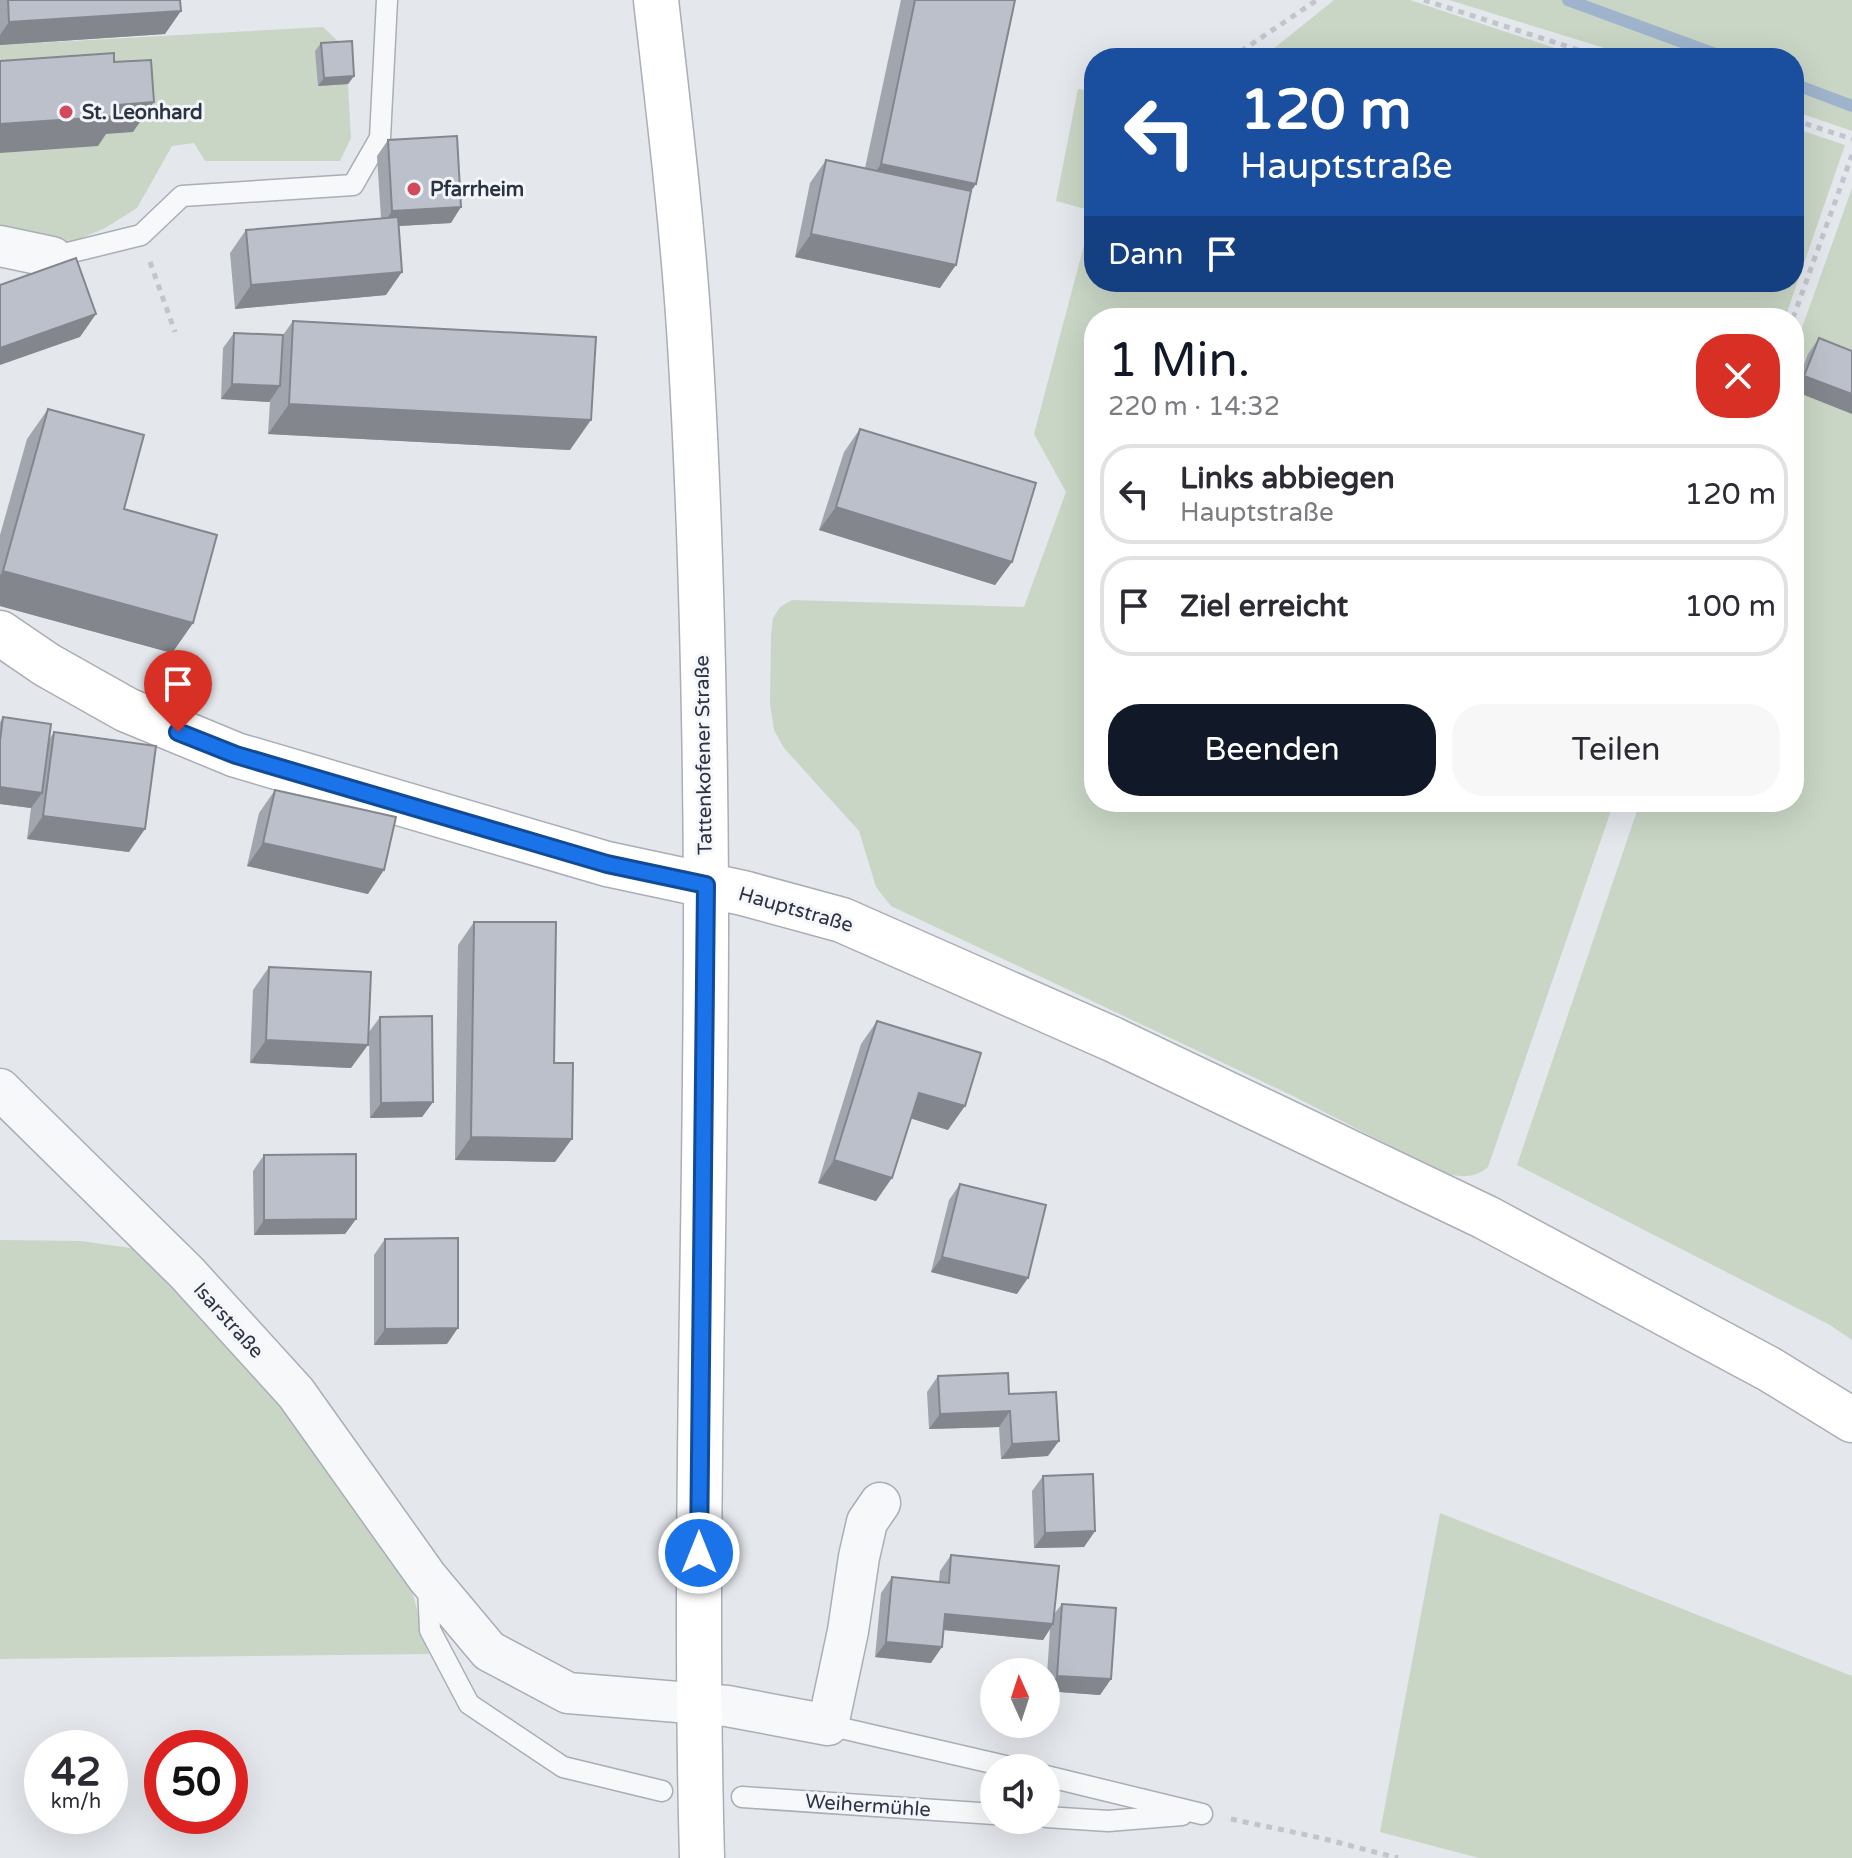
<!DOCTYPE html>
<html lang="de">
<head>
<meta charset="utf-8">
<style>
  :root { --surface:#fff; --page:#f7f7f7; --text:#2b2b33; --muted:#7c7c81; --line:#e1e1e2; --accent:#111827 }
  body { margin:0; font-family:"Varela Round",sans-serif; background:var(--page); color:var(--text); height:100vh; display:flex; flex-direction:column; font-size:30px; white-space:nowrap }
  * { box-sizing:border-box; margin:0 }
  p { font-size:26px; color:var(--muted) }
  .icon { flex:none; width:44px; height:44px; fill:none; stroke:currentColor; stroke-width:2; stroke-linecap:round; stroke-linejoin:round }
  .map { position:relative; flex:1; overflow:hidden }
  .sheet { position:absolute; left:1084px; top:308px; width:720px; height:504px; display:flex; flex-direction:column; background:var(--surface); border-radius:32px; box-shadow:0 8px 32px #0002 }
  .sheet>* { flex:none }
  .hud { position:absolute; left:1084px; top:48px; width:720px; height:244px; border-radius:32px; box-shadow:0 8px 32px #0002; background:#1a4fa0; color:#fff; overflow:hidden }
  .needle { width:52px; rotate:357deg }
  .buttons { position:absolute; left:980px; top:1658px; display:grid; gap:16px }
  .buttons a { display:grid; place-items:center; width:80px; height:80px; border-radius:50%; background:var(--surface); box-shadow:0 8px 32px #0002; font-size:40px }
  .speed { position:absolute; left:24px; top:1730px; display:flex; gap:16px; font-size:40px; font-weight:700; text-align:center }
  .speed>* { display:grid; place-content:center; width:104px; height:104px; border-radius:50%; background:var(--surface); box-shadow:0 8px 32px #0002; line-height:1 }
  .speed small { font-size:20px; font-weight:400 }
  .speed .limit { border:12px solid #d22; background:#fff; color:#111 }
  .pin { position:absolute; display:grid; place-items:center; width:68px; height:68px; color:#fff; margin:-82px -34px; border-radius:50% 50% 50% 0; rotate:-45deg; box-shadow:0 0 8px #0007 }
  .pin .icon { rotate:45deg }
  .me { position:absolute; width:88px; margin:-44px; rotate:0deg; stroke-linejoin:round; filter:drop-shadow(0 0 6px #0008) }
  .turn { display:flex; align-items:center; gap:28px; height:168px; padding:0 24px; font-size:36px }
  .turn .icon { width:104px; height:104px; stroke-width:2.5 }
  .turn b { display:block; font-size:56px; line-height:68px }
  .then { display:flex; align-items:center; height:76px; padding:0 24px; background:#0003; gap:16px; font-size:30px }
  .round { display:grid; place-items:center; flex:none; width:84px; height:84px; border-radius:32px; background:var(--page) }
  .summary { display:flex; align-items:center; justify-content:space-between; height:136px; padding:0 24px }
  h1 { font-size:48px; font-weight:600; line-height:60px; color:var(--accent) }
  .primary-button { display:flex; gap:16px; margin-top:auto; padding:16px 24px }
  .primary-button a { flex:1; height:92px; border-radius:32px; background:var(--accent); color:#fff; font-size:32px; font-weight:600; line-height:92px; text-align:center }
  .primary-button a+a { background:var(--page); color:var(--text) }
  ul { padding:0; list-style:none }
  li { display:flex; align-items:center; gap:24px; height:100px; margin:0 16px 12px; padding:0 8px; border:4px solid var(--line); border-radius:32px }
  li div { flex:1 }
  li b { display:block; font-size:30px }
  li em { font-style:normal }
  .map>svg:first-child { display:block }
  .green { fill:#c9d6c5 }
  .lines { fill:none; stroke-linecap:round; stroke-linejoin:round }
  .stream { stroke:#9fb4cc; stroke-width:12 }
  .service-casing { stroke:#a9aeb7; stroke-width:23 }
  .minor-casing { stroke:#a9aeb7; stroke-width:43 }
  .secondary-casing { stroke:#a9aeb7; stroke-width:47 }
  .path { stroke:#c2c5cb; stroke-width:5; stroke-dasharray:6 6; stroke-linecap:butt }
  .service { stroke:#f7f8fa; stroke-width:20 }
  .minor { stroke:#f7f8fa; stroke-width:40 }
  .secondary { stroke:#fff; stroke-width:44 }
  .wall { fill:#a1a5ae }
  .shaded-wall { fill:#83868d }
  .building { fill:#bbc0ca; stroke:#83868d; stroke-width:2 }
  .route-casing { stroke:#114b97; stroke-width:20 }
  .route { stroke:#1a73e8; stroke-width:14 }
  .poi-dot { fill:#d1495b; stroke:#f4f6f9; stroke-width:3 }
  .labels { text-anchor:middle; stroke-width:6; stroke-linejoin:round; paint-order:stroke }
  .poi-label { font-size:20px; font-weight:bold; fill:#2b3445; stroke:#f4f6f9; text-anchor:start }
  .street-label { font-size:20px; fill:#2b3445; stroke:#f4f6f9 }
</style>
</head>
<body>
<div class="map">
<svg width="1852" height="1858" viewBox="0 0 1852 1858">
  <rect width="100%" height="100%" fill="#e4e7ec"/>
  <path class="green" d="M1334 0H1410L1585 58H1262Z
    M1449 0H1852V131L1794 111V58H1637Z
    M323 27 346 49 351 138 340 161H205L194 143 172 146 137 208 105 228 68 244 0 236V45Z
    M1078 89 1094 91V282H1794V128L1845 145 1785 318H1094V802H1614L1488 1167C1473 1180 1456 1177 1439 1171L1293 1096 891 906 876 887 859 831 784 748 774 730 770 704 771 635 773 618 780 607 792 600 1024 607 1066 492 1034 434 1093 211 1056 201Z
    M1852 188V1340L1830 1325 1517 1165 1640 802H1794V350Z
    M0 1240 81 1241 137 1249 181 1287 278 1400 408 1576 429 1654 0 1659Z
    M1440 1513 1852 1676V1858H1479L1380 1832Z"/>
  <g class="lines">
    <path class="stream" d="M1568 0 1726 58
      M1794 84 1852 106"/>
    <g class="service-casing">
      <path id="service" d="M52 257 141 235 182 196 353 185 380 138 387 0
        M428 1585 430 1630 469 1704 563 1767 662 1791
        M828 1725 1014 1768
        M1046 1776 1202 1814
        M742 1797 994 1814
        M1046 1817 1108 1821 1182 1815"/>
    </g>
    <g class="minor-casing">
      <path id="minor" d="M0 246 52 257
        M0 1089 187 1273 296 1393 427 1577 489 1651 568 1693 727 1706 828 1725 848 1631 859 1557 867 1522 880 1503"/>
    </g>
    <g class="secondary-casing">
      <path id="secondary" d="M656 0C669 114 683 229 690 344 701 524 705 706 706 886 707 1210 693 1534 702 1858
        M0 633 47 665 127 710 236 755 607 864 743 893 842 920 1112 1039 1485 1217 1769 1369 1852 1420"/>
    </g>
    <path class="path" d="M1424 0 1603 58
      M1231 58 1317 0
      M1794 120 1852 139
      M150 262 175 332
      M1793 318 1852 155
      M1231 1819 1321 1838 1398 1858"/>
    <use href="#service" class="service"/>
    <use href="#minor" class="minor"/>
    <use href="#secondary" class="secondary"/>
  </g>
  <path class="wall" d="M0 0H180L165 34 0 45Z
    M901 0H1015L976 184 971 191 940 288 795 257 810 183 826 160 865 168Z
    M321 43 354 76 348 84 318 86 315 51Z
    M388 140 451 223 398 226 386 295 235 309 230 253 246 230 381 218 377 156Z
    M293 321 570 450 268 434 270 402 221 399 223 348 234 333 283 335Z
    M1819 338 1852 351 1794 391 1808 354Z
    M48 409 193 623 172 653 0 606V535L27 439Z
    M860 429 1012 562 995 585 819 530 844 452Z
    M3 717 49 740 54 732 129 852 27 839 31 808 0 804V722Z
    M275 790 368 894 247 866 259 813Z
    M474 922 554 1063 555 1162 455 1160 458 945Z
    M269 967 351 1068 250 1063 253 990Z
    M380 1017 433 1102 422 1117 370 1118 369 1032Z
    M877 1021 948 1130 911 1118 876 1201 818 1183 861 1044Z
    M264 1155 356 1219 345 1234 254 1235 253 1171Z
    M960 1184 1017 1294 931 1272 949 1200Z
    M385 1239 447 1344 374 1345V1255Z
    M938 1376 1009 1394 1048 1456 1001 1459 999 1427 929 1429 927 1392Z
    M1043 1476 1095 1531 1084 1547 1034 1548 1032 1491Z
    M951 1555 1054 1614 1062 1604 1111 1679 1100 1695 1046 1691 1050 1629 1043 1640 944 1630 931 1663 875 1657 881 1593 892 1577 939 1582 940 1571Z"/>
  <path class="shaded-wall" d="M181 11 165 34 0 45V35L9 22Z
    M354 76 348 84 318 86 324 78Z
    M154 102 133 132 106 134 98 146 0 153V124L118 105Z
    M881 164 976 184 955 214 860 194Z
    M461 207 451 223 381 227 392 211Z
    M811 234 956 265 940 288 795 257Z
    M402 272 386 295 235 309 251 285Z
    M96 314 80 337 0 365V348Z
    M1804 376 1852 394V414L1794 391Z
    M232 384 280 386 269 402 221 399Z
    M289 404 591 420 570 450 268 434Z
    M836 507 1012 562 995 585 819 530Z
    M3 571 193 623 172 653 0 606V575Z
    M0 787 42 793 31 808 0 804Z
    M43 816 145 829 129 852 27 839Z
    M263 843 384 870 368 894 247 866Z
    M266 1040 368 1045 351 1068 250 1063Z
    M919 1093 965 1106 948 1130 903 1116Z
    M433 1102 422 1117 370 1118 381 1103Z
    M471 1137 572 1139 555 1162 455 1160Z
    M834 1160 892 1178 876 1201 818 1183Z
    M356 1219 345 1234 254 1235 264 1220Z
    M942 1257 1028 1278 1017 1294 931 1272Z
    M458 1328 447 1344 374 1345 385 1329Z
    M1010 1411 999 1427 929 1429 940 1414Z
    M1059 1441 1048 1456 1001 1459 1012 1444Z
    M1095 1531 1084 1547 1034 1548 1045 1533Z
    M945 1614 1053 1624 1043 1640 934 1629Z
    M886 1642 942 1647 931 1663 875 1657Z
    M1057 1676 1111 1679 1100 1695 1046 1691Z"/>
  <path class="building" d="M8 0H180L181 11 9 22Z
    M915 0H1015L976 184 881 164Z
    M352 41 354 76 324 78 321 43Z
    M114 53V62L151 60 154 102 118 105 119 116 0 124V61Z
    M457 136 461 207 392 211 388 140Z
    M826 160 971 191 956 265 811 234Z
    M398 217 402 272 251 285 246 230Z
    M76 258 96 314 0 348V285Z
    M293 321 596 337 591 420 289 404Z
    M234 333 283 335 280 386 232 384Z
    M1819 338 1852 351V394L1804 376Z
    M48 409 144 435 124 509 217 535 193 623 3 571Z
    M860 429 1036 483 1012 562 836 507Z
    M3 717 51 724 42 793 0 787V741Z
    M54 732 156 746 145 829 43 816Z
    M275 790 396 817 384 870 263 843Z
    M474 922H556L554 1063H573L572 1139 471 1137Z
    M269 967 371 972 368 1045 266 1040Z
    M432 1016 433 1102 381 1103 380 1017Z
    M877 1021 981 1053 965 1106 919 1093 892 1178 834 1160Z
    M356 1154V1219L264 1220V1155Z
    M960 1184 1046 1205 1028 1278 942 1257Z
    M458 1238V1328L385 1329V1239Z
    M1008 1373 1009 1394 1056 1392 1059 1441 1012 1444 1010 1411 940 1414 938 1376Z
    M1093 1474 1095 1531 1045 1533 1043 1476Z
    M951 1555 1059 1566 1053 1624 945 1614 942 1647 886 1642 892 1577 949 1583Z
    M1062 1604 1116 1608 1111 1679 1057 1676Z"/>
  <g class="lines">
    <g class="route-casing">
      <path id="route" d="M178 732 236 755 607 864 706 885 699 1553"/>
    </g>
    <use href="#route" class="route"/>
  </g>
  <g class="poi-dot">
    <circle cx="66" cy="112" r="8"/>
    <circle cx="414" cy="189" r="8"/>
  </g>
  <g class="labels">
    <g class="poi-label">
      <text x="82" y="119">St. Leonhard</text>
      <text x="430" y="196">Pfarrheim</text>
    </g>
    <g class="street-label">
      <text transform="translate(703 755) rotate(-91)" y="7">Tattenkofener Straße</text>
      <text transform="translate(796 909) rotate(16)" y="7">Hauptstraße</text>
      <text transform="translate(229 1320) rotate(48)" y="7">Isarstraße</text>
      <text transform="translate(868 1805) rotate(4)" y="7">Weihermühle</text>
    </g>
  </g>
</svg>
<div class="buttons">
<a><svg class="needle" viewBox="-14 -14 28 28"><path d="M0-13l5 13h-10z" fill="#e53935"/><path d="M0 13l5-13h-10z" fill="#7c7c81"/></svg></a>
<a><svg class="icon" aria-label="sound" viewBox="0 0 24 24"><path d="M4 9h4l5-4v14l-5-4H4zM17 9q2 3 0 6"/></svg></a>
</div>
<div class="speed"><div>42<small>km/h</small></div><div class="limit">50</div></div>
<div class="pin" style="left:178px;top:732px;background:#d93025"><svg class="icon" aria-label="arrive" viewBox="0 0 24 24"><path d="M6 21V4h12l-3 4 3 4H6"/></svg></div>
<svg class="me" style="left:699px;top:1553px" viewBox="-20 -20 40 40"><circle r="17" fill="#1a73e8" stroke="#fff" stroke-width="3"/><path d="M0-11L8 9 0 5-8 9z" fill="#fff"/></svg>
<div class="hud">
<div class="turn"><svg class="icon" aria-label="left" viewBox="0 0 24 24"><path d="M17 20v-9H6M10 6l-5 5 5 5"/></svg><div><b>120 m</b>Hauptstraße</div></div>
<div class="then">Dann<svg class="icon" aria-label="arrive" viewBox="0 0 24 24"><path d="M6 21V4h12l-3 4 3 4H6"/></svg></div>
</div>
<section class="sheet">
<div class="summary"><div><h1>1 Min.</h1><p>220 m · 14:32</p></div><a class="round" style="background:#d93025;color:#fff"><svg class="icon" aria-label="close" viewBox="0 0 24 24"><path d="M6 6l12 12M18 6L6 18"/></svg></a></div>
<ul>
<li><svg class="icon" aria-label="left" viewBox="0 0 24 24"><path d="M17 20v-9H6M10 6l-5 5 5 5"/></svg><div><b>Links abbiegen</b><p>Hauptstraße</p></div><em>120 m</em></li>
<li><svg class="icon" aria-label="arrive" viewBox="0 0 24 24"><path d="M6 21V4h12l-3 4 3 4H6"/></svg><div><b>Ziel erreicht</b></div><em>100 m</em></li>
</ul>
<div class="primary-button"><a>Beenden</a><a>Teilen</a></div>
</section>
</div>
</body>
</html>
